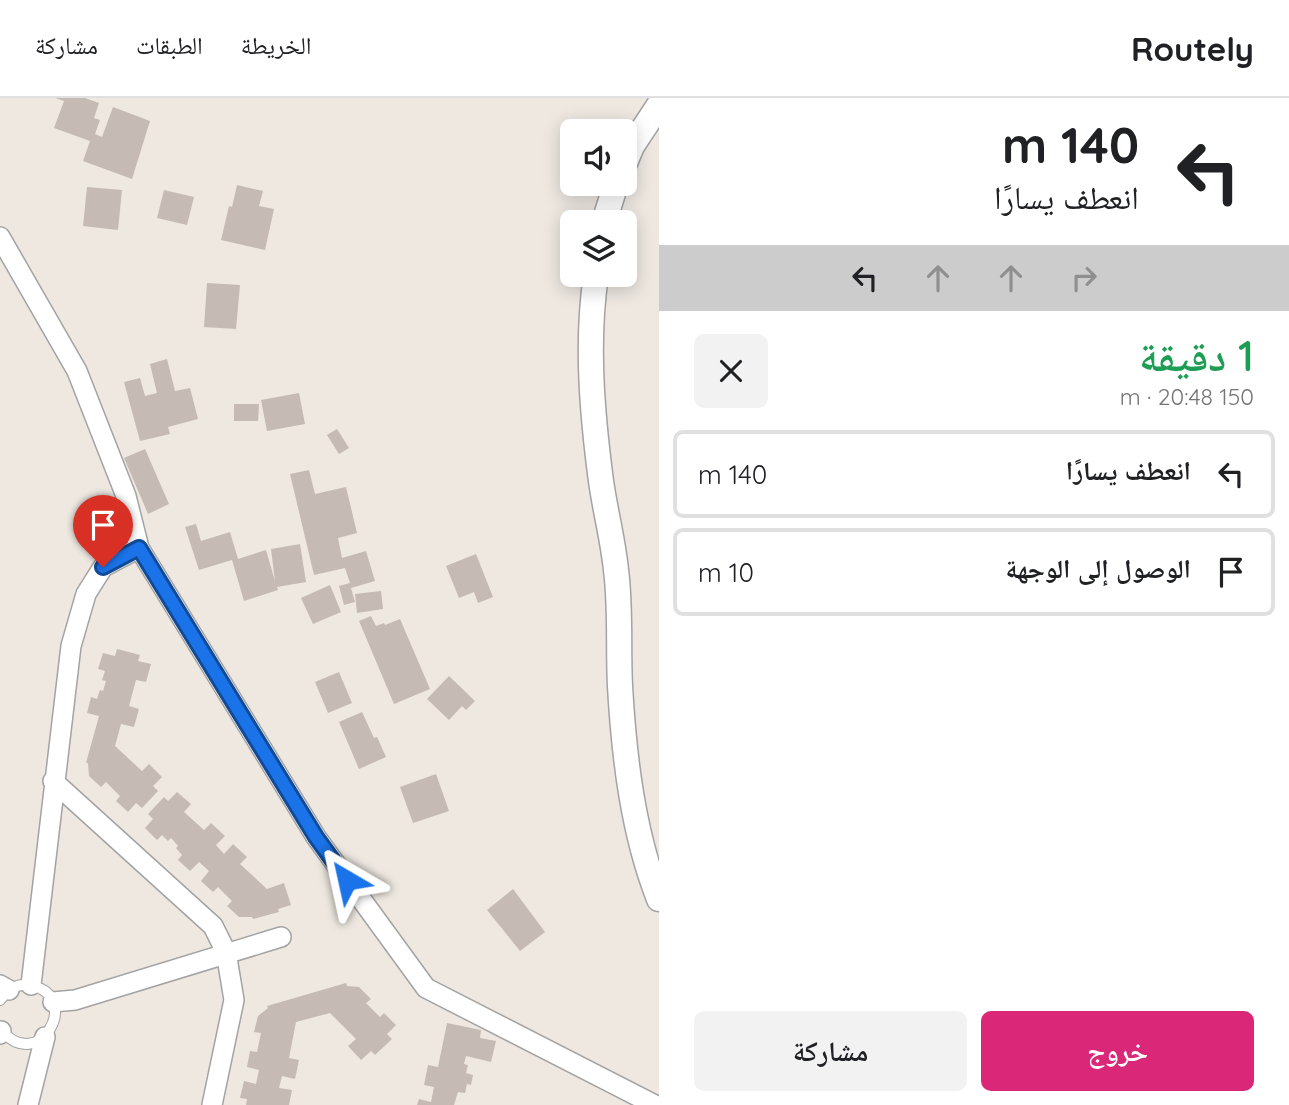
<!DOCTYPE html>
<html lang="ar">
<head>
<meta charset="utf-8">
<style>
  :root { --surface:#fff; --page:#f2f2f2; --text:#202124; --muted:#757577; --line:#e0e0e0; --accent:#db2777 }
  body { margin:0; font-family:Quicksand,"Noto Naskh Arabic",sans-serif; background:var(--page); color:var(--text); direction:rtl; height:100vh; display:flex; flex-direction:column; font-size:26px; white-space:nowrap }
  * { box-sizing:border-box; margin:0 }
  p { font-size:23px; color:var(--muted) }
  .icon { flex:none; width:38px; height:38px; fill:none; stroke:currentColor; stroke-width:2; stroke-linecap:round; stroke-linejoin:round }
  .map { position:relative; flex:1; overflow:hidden; direction:ltr }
  .sheet { display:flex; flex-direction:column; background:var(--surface); width:630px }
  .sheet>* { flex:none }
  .banner { background:#fff; color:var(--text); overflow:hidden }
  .tools { position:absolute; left:560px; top:21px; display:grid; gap:14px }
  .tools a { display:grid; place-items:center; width:77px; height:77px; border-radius:10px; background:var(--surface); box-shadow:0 4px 18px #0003; font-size:35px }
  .pin { position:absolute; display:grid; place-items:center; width:60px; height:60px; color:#fff; margin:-72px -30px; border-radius:50% 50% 50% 0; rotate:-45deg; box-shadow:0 0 7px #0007 }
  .pin .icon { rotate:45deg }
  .me { position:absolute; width:77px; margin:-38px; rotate:324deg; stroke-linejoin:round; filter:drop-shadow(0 0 5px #0008) }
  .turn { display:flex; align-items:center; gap:24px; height:147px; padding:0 35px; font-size:32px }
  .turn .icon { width:91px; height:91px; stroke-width:2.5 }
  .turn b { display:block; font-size:49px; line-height:60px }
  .lanes { display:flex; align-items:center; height:66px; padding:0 35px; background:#0003; justify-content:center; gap:35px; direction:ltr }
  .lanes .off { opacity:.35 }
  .round { display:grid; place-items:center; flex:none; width:74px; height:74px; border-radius:10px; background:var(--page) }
  .head { display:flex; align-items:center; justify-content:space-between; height:119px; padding:0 35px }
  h1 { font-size:42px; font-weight:600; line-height:52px; color:#1e9e55 }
  .cta { display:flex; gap:14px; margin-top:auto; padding:14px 35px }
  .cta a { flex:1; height:80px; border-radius:10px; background:var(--accent); color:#fff; font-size:28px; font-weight:600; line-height:80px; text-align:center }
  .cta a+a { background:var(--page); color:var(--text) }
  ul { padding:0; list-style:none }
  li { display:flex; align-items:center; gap:21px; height:88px; margin:0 14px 10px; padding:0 21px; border:4px solid var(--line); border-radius:10px }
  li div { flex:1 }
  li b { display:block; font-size:26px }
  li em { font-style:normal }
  header { display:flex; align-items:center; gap:42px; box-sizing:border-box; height:98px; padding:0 35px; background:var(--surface); border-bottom:2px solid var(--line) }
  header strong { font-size:33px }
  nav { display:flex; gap:38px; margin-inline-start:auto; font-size:24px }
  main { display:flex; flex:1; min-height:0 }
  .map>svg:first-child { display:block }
  .building { fill:#c6bab4 }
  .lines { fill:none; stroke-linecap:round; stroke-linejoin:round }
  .service-casing { stroke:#a3a3a3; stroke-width:12 }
  .minor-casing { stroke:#a3a3a3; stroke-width:22 }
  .tertiary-casing { stroke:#a3a3a3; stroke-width:27 }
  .service { stroke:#fff; stroke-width:10 }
  .minor { stroke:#fff; stroke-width:19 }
  .tertiary { stroke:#fff; stroke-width:24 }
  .route-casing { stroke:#114b97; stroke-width:18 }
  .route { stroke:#1a73e8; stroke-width:12 }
</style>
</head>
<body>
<header>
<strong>Routely</strong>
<nav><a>الخريطة</a><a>الطبقات</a><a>مشاركة</a></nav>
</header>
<main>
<section class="sheet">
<div class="banner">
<div class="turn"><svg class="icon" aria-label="left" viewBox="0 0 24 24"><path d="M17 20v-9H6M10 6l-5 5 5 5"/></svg><div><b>140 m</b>انعطف يسارًا</div></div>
<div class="lanes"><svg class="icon" aria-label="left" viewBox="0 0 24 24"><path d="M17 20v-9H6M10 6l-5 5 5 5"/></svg><svg class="icon off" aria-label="ahead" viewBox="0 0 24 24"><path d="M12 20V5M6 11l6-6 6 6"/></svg><svg class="icon off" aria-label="ahead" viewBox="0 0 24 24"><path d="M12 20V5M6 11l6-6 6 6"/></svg><svg class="icon off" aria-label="right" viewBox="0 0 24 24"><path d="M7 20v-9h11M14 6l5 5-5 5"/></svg></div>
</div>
<div class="head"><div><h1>1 دقيقة</h1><p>150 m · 20:48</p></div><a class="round"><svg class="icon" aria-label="close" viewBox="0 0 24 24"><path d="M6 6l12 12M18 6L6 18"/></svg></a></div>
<ul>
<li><svg class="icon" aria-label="left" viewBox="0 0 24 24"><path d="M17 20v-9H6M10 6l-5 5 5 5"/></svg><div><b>انعطف يسارًا</b></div><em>140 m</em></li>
<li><svg class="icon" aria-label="arrive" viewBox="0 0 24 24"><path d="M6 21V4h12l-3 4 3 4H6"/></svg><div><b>الوصول إلى الوجهة</b></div><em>10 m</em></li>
</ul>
<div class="cta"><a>خروج</a><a>مشاركة</a></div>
</section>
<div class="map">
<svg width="659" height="1007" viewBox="0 0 659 1007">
  <rect width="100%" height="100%" fill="#eee8e1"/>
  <path class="building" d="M55 0H85L99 5 94 20 100 22 95 36 102 39 113 9 150 23 132 81 83 63 90 43 54 30 64 3Z
    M237 87 263 93 259 108 274 111 265 152 221 142 229 108 232 109Z
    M87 89 122 92 118 132 83 128Z
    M164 92 194 99 187 127 157 120Z
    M207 185 240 187 236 231 204 229Z
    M167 261 175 293 190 290 198 321 168 329 170 336 140 343 124 284 140 280 145 298 157 295 150 266Z
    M299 295 305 326 267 333 261 302Z
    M234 306H259L258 323H234Z
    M337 331 349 350 339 356 327 337Z
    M145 351 169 406 148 416 124 360Z
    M309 372 315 396 346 389 357 435 338 440 342 460 366 453 375 483 351 490 355 504 344 507 339 488 350 485 345 470 314 477 290 376Z
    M196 426 201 443 230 434 238 461 266 452 275 483 271 451 300 446 306 484 277 489 278 492 244 503 232 462 199 472 185 429Z
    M476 456 493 499 478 505 474 494 459 500 446 468Z
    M330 487 341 514 313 526 301 500Z
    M381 493 383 511 357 515 355 496Z
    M371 518 376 528 384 525 385 527 400 521 430 591 394 606 359 523Z
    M117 551 140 557 138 563 151 566 146 584 136 582 129 608 139 611 134 629 121 626 115 648 142 673 149 666 162 679 153 688 158 693 142 710 136 705 128 714 116 703 120 698 106 684 101 689 89 678 88 665H86L99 618 87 615 91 599 97 601 100 592 103 593 106 583 102 582 105 573 98 571 103 555 115 558Z
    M339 574 352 605 328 615 315 584Z
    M449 578 475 603 466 612 462 608 449 622 427 601Z
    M362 614 374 640 377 639 386 659 359 671 339 624Z
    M436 676 449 713 413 725 400 689Z
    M177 694 191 706 184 714 204 732 211 725 225 738 216 747 224 756 233 746 247 759 240 766 267 791 284 785 291 807 278 811 279 814 253 821 252 819H239L227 808 232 803 218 789 213 794 201 783 209 773 199 764 190 773 178 762 182 757 176 750 178 748 171 740 168 743 162 737 157 742 145 730 153 721 148 716 164 699 168 703Z
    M513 791 545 834 520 853 487 812Z
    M346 885 347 888 359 889 371 901 366 905 380 919 384 915 396 927 387 936 392 941 375 957 371 953 361 962 348 948 356 941 330 915 296 924 289 960 299 962 295 981 282 978 279 990 292 992 289 1007H246L247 1001 240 1000 244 983 256 986 259 972 247 969 250 953 257 954 261 935 254 934 258 918 268 910 267 908Z
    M447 925 481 932 480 940 496 943 491 964 466 958 464 966 468 967 466 975 473 977 471 987 467 986 465 995 458 994 454 1007H417L419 1001 431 1004 434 989 424 987 428 967 438 969Z"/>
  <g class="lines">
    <g class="service-casing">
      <path id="service" d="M0 902C8 891 19 884 33 888 82 900 39 977 1 932"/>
    </g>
    <g class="minor-casing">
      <path id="minor" d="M0 139 77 273 126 398 139 450 316 739 426 890 655 1007
        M53 683 213 828 226 854 234 902 212 1007
        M0 887 9 892
        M31 887 71 548 86 496 103 469 139 450
        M53 904 75 902 281 839
        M0 936 1 933
        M28 1007 45 939"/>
    </g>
    <g class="tertiary-casing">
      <path id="tertiary" d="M625 65 632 48 659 7
        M604 124 616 86
        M596 177C586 244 592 315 601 383 605 412 613 442 616 472 621 510 618 550 620 588 624 659 633 735 659 801"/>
    </g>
    <use href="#service" class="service"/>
    <use href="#minor" class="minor"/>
    <use href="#tertiary" class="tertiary"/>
  </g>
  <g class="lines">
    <g class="route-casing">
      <path id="route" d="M103 469 139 450 316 739 347 782"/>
    </g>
    <use href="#route" class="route"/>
  </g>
</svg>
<div class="tools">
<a><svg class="icon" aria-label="sound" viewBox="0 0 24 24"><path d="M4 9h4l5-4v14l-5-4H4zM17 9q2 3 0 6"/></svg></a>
<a><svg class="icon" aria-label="layers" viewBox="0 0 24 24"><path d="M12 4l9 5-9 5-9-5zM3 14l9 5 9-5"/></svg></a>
</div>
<div class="pin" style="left:103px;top:469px;background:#d93025"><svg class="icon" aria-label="arrive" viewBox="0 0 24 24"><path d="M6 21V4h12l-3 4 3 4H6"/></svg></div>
<svg class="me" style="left:347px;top:782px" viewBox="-20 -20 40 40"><path d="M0-17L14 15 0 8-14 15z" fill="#1a73e8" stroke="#fff" stroke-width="4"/></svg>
</div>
</main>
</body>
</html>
